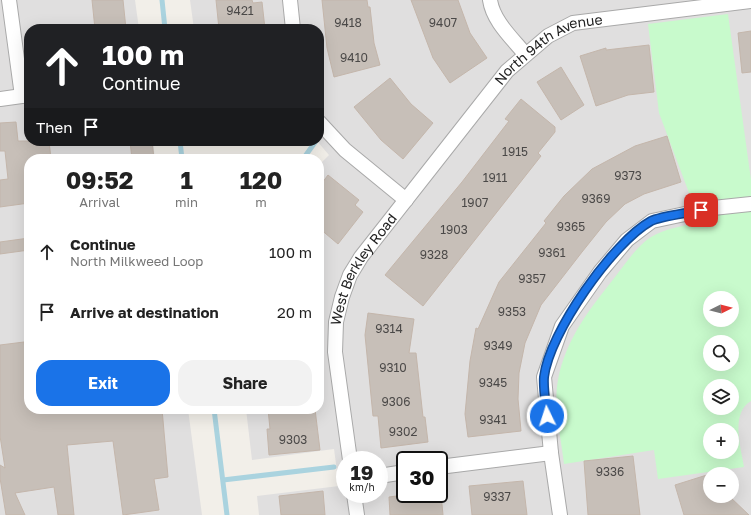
<!DOCTYPE html>
<html lang="en">
<head>
<meta charset="utf-8">
<style>
  :root { --surface:#fff; --page:#f2f2f2; --text:#222; --muted:#767676; --accent:#1a73e8 }
  body { margin:0; font-family:"Golos Text",sans-serif; background:var(--page); color:var(--text); height:100vh; display:flex; flex-direction:column; font-size:15px; white-space:nowrap }
  * { box-sizing:border-box; margin:0 }
  p { font-size:13px; color:var(--muted) }
  .icon { flex:none; width:22px; height:22px; fill:none; stroke:currentColor; stroke-width:2; stroke-linecap:round; stroke-linejoin:round }
  .map { position:relative; flex:1; overflow:hidden }
  .side { position:absolute; left:24px; top:154px; width:300px; height:260px; display:flex; flex-direction:column; background:var(--surface); border-radius:16px; box-shadow:0 4px 16px #0002 }
  .side>* { flex:none }
  .top-card { position:absolute; left:24px; top:24px; width:300px; height:122px; border-radius:16px; box-shadow:0 4px 16px #0002; background:#202124; color:#fff; overflow:hidden }
  .needle { width:26px; rotate:84deg }
  .fabs { position:absolute; left:703px; top:291px; display:grid; gap:8px }
  .fabs a { display:grid; place-items:center; width:36px; height:36px; border-radius:50%; background:var(--surface); box-shadow:0 4px 16px #0002; font-size:20px }
  .speed { position:absolute; left:336px; top:451px; display:flex; gap:8px; font-size:20px; font-weight:700; text-align:center }
  .speed>* { display:grid; place-content:center; width:52px; height:52px; border-radius:50%; background:var(--surface); box-shadow:0 4px 16px #0002; line-height:1 }
  .speed small { font-size:10px; font-weight:400 }
  .speed .limit { border:2px solid #111; border-radius:6px; background:#fff; color:#111 }
  .pin { position:absolute; display:grid; place-items:center; width:34px; height:34px; color:#fff; margin:-17px; border-radius:8px; box-shadow:0 2px 6px #0006 }
  .me { position:absolute; width:44px; margin:-22px; rotate:356deg; stroke-linejoin:round; filter:drop-shadow(0 0 3px #0008) }
  .turn { display:flex; align-items:center; gap:14px; height:84px; padding:0 12px; font-size:18px }
  .turn .icon { width:52px; height:52px; stroke-width:2.5 }
  .turn b { display:block; font-size:28px; line-height:34px }
  .then { display:flex; align-items:center; height:38px; padding:0 12px; background:#0003; gap:8px; font-size:15px }
  .eta { display:flex; justify-content:space-evenly; align-items:center; height:68px; text-align:center }
  .eta b { font-size:24px; font-weight:700; line-height:28px }
  .primary-button { display:flex; gap:8px; margin-top:auto; padding:8px 12px }
  .primary-button a { flex:1; height:46px; border-radius:16px; background:var(--accent); color:#fff; font-size:16px; font-weight:700; line-height:46px; text-align:center }
  .primary-button a+a { background:var(--page); color:var(--text) }
  ul { padding:0; list-style:none }
  li { display:flex; align-items:center; gap:12px; height:60px; padding:0 12px }
  li div { flex:1 }
  li b { display:block; font-size:15px }
  li em { font-style:normal }
  .map>svg:first-child { display:block }
  .residential { fill:#e0dfdf; fill-rule:evenodd }
  .park { fill:#c8facc; fill-rule:evenodd }
  .lines { fill:none; stroke-linecap:round; stroke-linejoin:round }
  .stream { stroke:#aad3df; stroke-width:5 }
  .building { fill:#c7bfb8; stroke:#c4b6ab }
  .minor-casing { stroke:#a9a9a9; stroke-width:16 }
  .minor { stroke:#fff; stroke-width:14 }
  .route-casing { stroke:#114b97; stroke-width:10 }
  .route { stroke:#1a73e8; stroke-width:7 }
  .labels { text-anchor:middle; stroke-width:3; stroke-linejoin:round; paint-order:stroke }
  .number-label { font-size:12px; fill:#4b4948 }
  .street-label { font-size:14px; fill:#222; stroke:#fff }
</style>
</head>
<body>
<div class="map">
<svg width="751" height="515" viewBox="0 0 751 515">
  <rect width="100%" height="100%" fill="#f2efe9"/>
  <path class="residential" d="M0 0H135L139 29H29V141H153L155 159H29V409H188L202 515H0Z
    M190 0H751V515H259L257 496 339 486 334 449 252 460 246 409H319V165L329 155 317 141H319V29H194ZM710 298H732V320H710ZM710 342H732V364H710ZM710 386H732V408H710ZM710 430H732V452H710ZM345 460H379V494H345ZM405 460H439V494H405ZM710 474H732V496H710Z"/>
  <path class="park" d="M728 14 751 180V401C730 413 741 448 744 467L658 479 654 450 564 464C561 437 553 406 558 380 566 338 590 309 615 277 626 263 636 247 651 237 666 228 684 226 700 222L659 113 648 24ZM710 298H732V320H710ZM710 342H732V364H710ZM710 386H732V408H710ZM710 430H732V452H710Z"/>
  <g class="lines">
    <path class="stream" d="M162 0 165 29
      M180 141 182 159
      M303 159 316 141
      M214 409 227 515
      M223 480 334 467"/>
  </g>
  <path class="building" d="M92 0H123L126 29H95Z
    M216 0H252L253 3 262 2 265 29H219Z
    M322 0H367L368 7H370L374 43 380 65 334 77 327 48Z
    M411 0H458L470 33 487 58 450 83 433 58Z
    M751 31V72L742 73 738 33Z
    M649 45 654 92 628 95 596 106 580 56 606 48V50Z
    M561 67 584 105 561 120 537 82Z
    M390 78 411 104 433 123 403 159 381 140 354 107Z
    M521 99 555 127V132L538 153 541 156 423 306 385 275 462 182 509 121 505 119Z
    M16 122 18 141H49L51 159H29V203L0 207V180L8 179 5 151H0V123Z
    M667 136 681 182 644 194 625 204 606 222 582 252 541 305 525 343 519 373 518 399 521 431 468 437 465 414 470 361 476 328 478 329 499 282 546 223 544 221 564 196 592 169 635 146Z
    M130 141H152L154 159H132Z
    M328 175 359 200 355 205 363 212 338 244 319 228V187Z
    M29 238V250L0 254V242Z
    M368 313 414 319 409 353H416L423 417H425L428 442 381 448 378 416H373L365 335Z
    M24 342 29 376V409H162L168 477 154 479 159 510 123 515 113 441 67 445 74 515H58L54 487 15 493 25 515H6L0 478V465L5 468 0 436V345Z
    M268 409H315L320 450 269 455 267 429H270Z
    M633 456 640 515H588L584 461Z
    M710 474V496H729L749 515H684L675 485Z
    M523 481 527 515H472L469 486Z
    M323 491 325 515H281L279 496Z
    M412 494H441L443 515H390L389 497Z"/>
  <g class="lines">
    <g class="minor-casing">
      <g id="minor">
        <path d="M9 0 22 96"/>
        <path d="M290 0 293 29"/>
        <path d="M490 0C493 21 512 38 525 54"/>
        <path d="M0 99 29 95"/>
        <path d="M319 122 345 150 406 200"/>
        <path id="s1" d="M350 460 335 352 336 322 342 297 350 275 361 257 507 71 548 36 573 23 751 1"/>
        <path d="M439 467 551 453"/>
        <path d="M379 476 405 472"/>
        <path d="M354 494 357 515"/>
        <path d="M560 515 551 453 544 377 562 326 600 272 627 240 652 221 713 208 751 204"/>
      </g>
    </g>
    <use href="#minor" class="minor"/>
  </g>
  <g class="lines">
    <g class="route-casing">
      <path id="route" d="M547 416C546 404 543 389 544 377 549 333 613 242 651 221 661 216 689 213 701 210"/>
    </g>
    <use href="#route" class="route"/>
  </g>
  <g class="labels">
    <g class="number-label">
      <text x="240" y="15">9421</text>
      <text x="348" y="27">9418</text>
      <text x="443" y="27">9407</text>
      <text x="354" y="62">9410</text>
      <text x="515" y="156">1915</text>
      <text x="628" y="180">9373</text>
      <text x="495" y="182">1911</text>
      <text x="596" y="203">9369</text>
      <text x="475" y="207">1907</text>
      <text x="571" y="231">9365</text>
      <text x="454" y="234">1903</text>
      <text x="552" y="257">9361</text>
      <text x="434" y="259">9328</text>
      <text x="532" y="283">9357</text>
      <text x="512" y="316">9353</text>
      <text x="389" y="333">9314</text>
      <text x="498" y="350">9349</text>
      <text x="393" y="372">9310</text>
      <text x="493" y="387">9345</text>
      <text x="396" y="406">9306</text>
      <text x="493" y="424">9341</text>
      <text x="403" y="436">9302</text>
      <text x="293" y="444">9303</text>
      <text x="610" y="476">9336</text>
      <text x="497" y="501">9337</text>
    </g>
    <g class="street-label">
      <text dy="5" stroke="none"><textPath href="#s1" startOffset="494">North 94th Avenue</textPath></text>
      <text dy="5" stroke="none"><textPath href="#s1" startOffset="199">West Berkley Road</textPath></text>
    </g>
  </g>
</svg>
<div class="fabs">
<a><svg class="needle" viewBox="-14 -14 28 28"><path d="M0-13l5 13h-10z" fill="#e53935"/><path d="M0 13l5-13h-10z" fill="#767676"/></svg></a>
<a><svg class="icon" aria-label="search" viewBox="0 0 24 24"><circle cx="10" cy="10" r="6"/><path d="M15 15l6 6"/></svg></a>
<a><svg class="icon" aria-label="layers" viewBox="0 0 24 24"><path d="M12 4l9 5-9 5-9-5zM3 14l9 5 9-5"/></svg></a>
<a>+</a>
<a>−</a>
</div>
<div class="speed"><div>19<small>km/h</small></div><div class="limit">30</div></div>
<div class="pin" style="left:701px;top:210px;background:#d93025"><svg class="icon" aria-label="arrive" viewBox="0 0 24 24"><path d="M6 21V4h12l-3 4 3 4H6"/></svg></div>
<svg class="me" style="left:547px;top:416px" viewBox="-20 -20 40 40"><circle r="17" fill="#1a73e8" stroke="#fff" stroke-width="3"/><path d="M0-11L8 9 0 5-8 9z" fill="#fff"/></svg>
<div class="top-card">
<div class="turn"><svg class="icon" aria-label="ahead" viewBox="0 0 24 24"><path d="M12 20V5M6 11l6-6 6 6"/></svg><div><b>100 m</b>Continue</div></div>
<div class="then">Then<svg class="icon" aria-label="arrive" viewBox="0 0 24 24"><path d="M6 21V4h12l-3 4 3 4H6"/></svg></div>
</div>
<section class="side">
<div class="eta">
<div><b>09:52</b><p>Arrival</p></div>
<div><b>1</b><p>min</p></div>
<div><b>120</b><p>m</p></div>
</div>
<ul>
<li><svg class="icon" aria-label="ahead" viewBox="0 0 24 24"><path d="M12 20V5M6 11l6-6 6 6"/></svg><div><b>Continue</b><p>North Milkweed Loop</p></div><em>100 m</em></li>
<li><svg class="icon" aria-label="arrive" viewBox="0 0 24 24"><path d="M6 21V4h12l-3 4 3 4H6"/></svg><div><b>Arrive at destination</b></div><em>20 m</em></li>
</ul>
<div class="primary-button"><a>Exit</a><a>Share</a></div>
</section>
</div>
</body>
</html>
